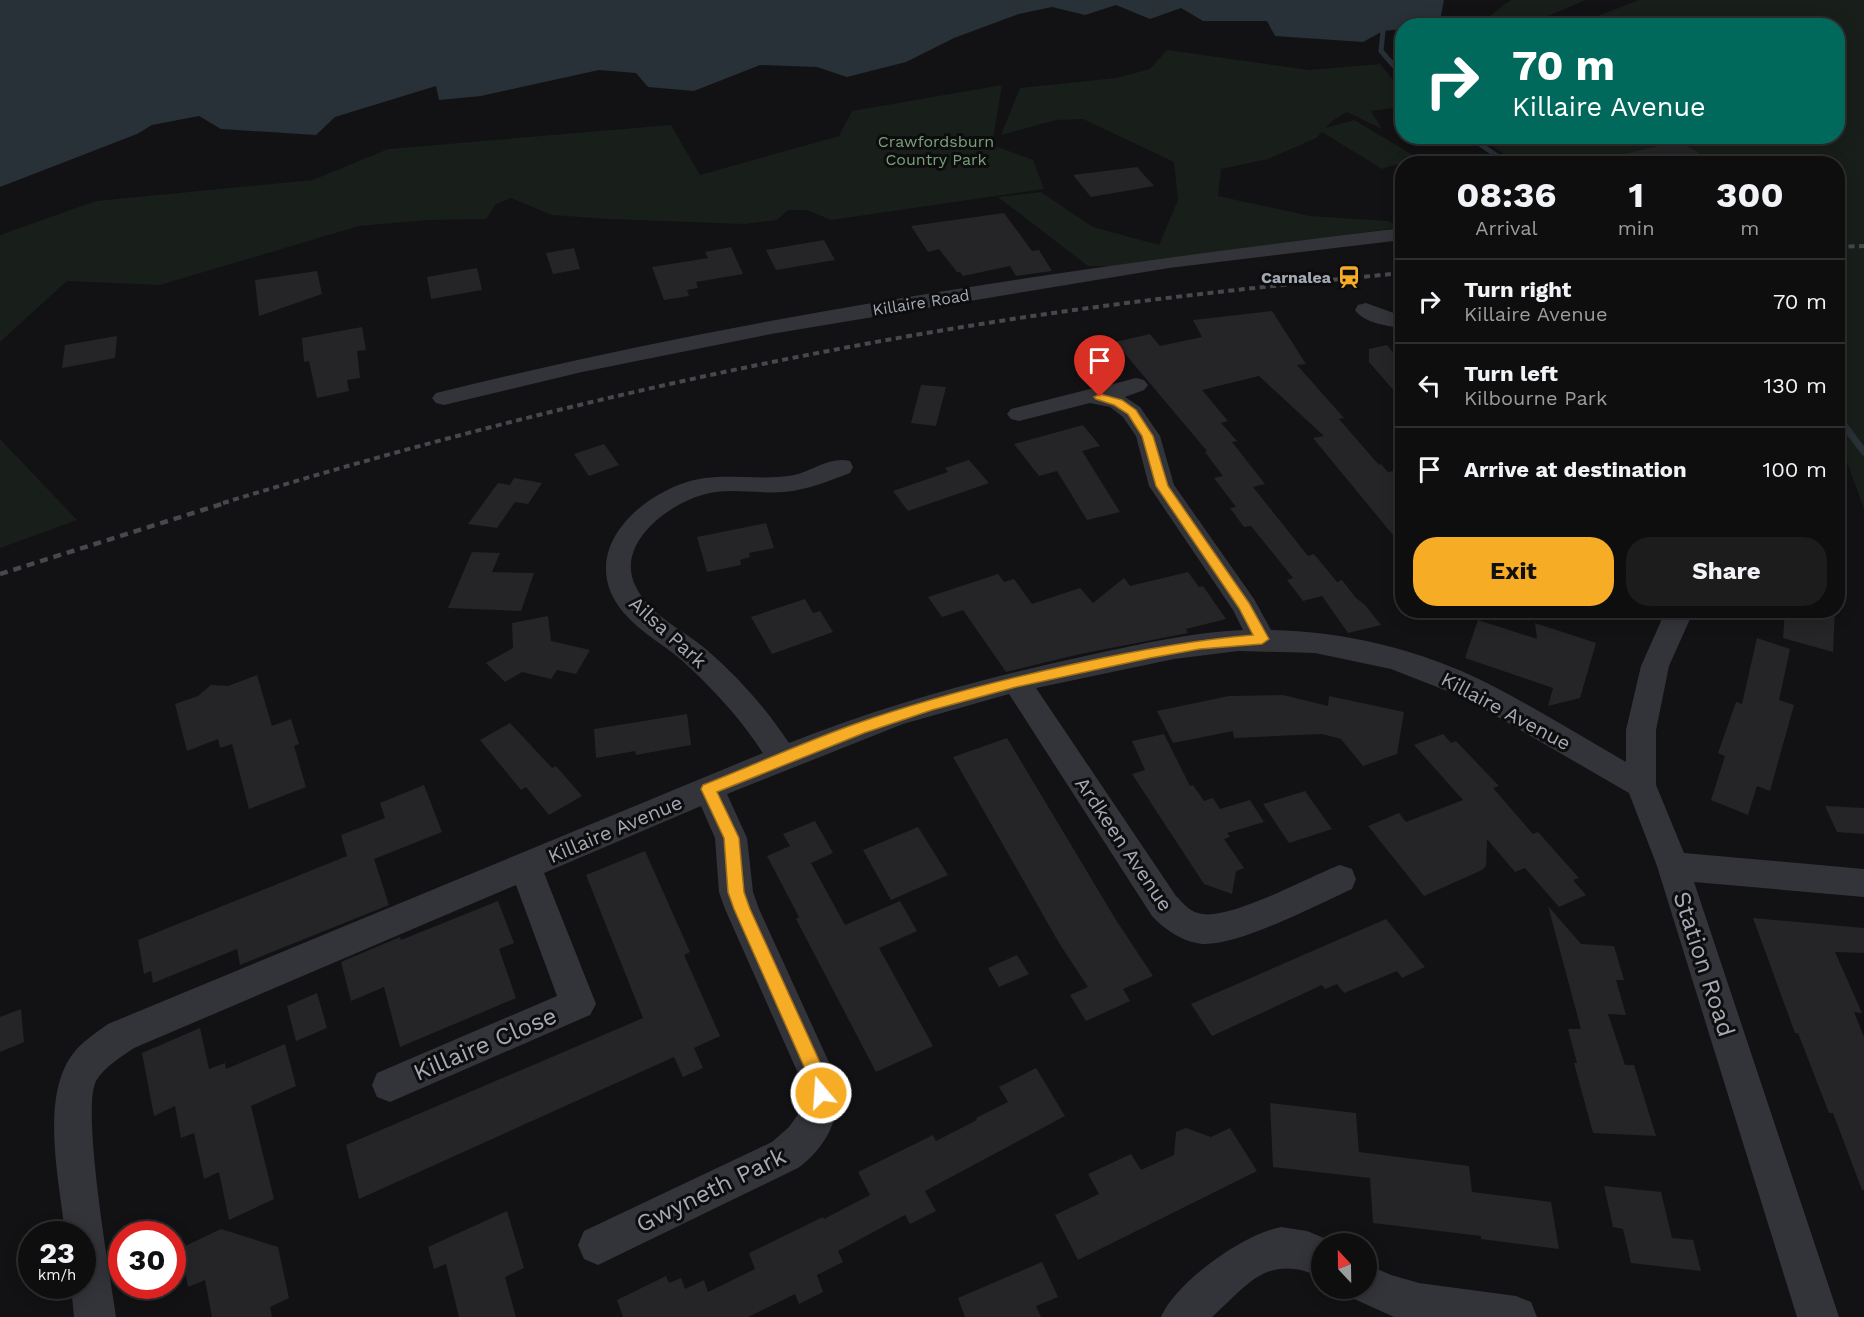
<!DOCTYPE html>
<html lang="en">
<head>
<meta charset="utf-8">
<style>
  :root { --surface:#0e0e0f; --page:#1c1c1d; --text:#f1f3f6; --muted:#9b9c9e; --line:#2e2e2f; --accent:#f7ac26 }
  body { margin:0; font-family:"Work Sans",sans-serif; background:var(--page); color:var(--text); height:100vh; display:flex; flex-direction:column; font-size:22px; white-space:nowrap }
  * { box-sizing:border-box; margin:0 }
  p { font-size:20px; color:var(--muted) }
  .icon { flex:none; width:33px; height:33px; fill:none; stroke:currentColor; stroke-width:2; stroke-linecap:round; stroke-linejoin:round }
  .map { position:relative; flex:1; overflow:hidden }
  .drawer { position:absolute; left:1395px; top:156px; width:450px; height:462px; display:flex; flex-direction:column; background:var(--surface); border-radius:24px; box-shadow:0 3px 15px #0003,0 0 0 2px var(--line) }
  .drawer>* { flex:none }
  .hud { position:absolute; left:1395px; top:18px; width:450px; height:126px; border-radius:24px; box-shadow:0 3px 15px #0003,0 0 0 2px var(--line); background:#00695c; color:#fff; overflow:hidden }
  .needle { width:39px; rotate:338deg }
  .fabs { position:absolute; left:1311px; top:1233px; display:grid; gap:12px }
  .fabs a { display:grid; place-items:center; width:66px; height:66px; border-radius:50%; background:var(--surface); box-shadow:0 3px 15px #0003,0 0 0 2px var(--line); font-size:30px }
  .speed { position:absolute; left:18px; top:1221px; display:flex; gap:12px; font-size:30px; font-weight:700; text-align:center }
  .speed>* { display:grid; place-content:center; width:78px; height:78px; border-radius:50%; background:var(--surface); box-shadow:0 3px 15px #0003,0 0 0 2px var(--line); line-height:1 }
  .speed small { font-size:15px; font-weight:400 }
  .speed .limit { border:9px solid #d22; background:#fff; color:#111 }
  .pin { position:absolute; display:grid; place-items:center; width:51px; height:51px; color:#fff; margin:-62px -26px; border-radius:50% 50% 50% 0; rotate:-45deg; box-shadow:0 0 6px #0007 }
  .pin .icon { rotate:45deg }
  .me { position:absolute; width:66px; margin:-33px; rotate:342deg; stroke-linejoin:round; filter:drop-shadow(0 0 4px #0008) }
  .turn { display:flex; align-items:center; gap:21px; height:126px; padding:0 18px; font-size:27px }
  .turn .icon { width:78px; height:78px; stroke-width:2.5 }
  .turn b { display:block; font-size:42px; line-height:51px }
  .eta { display:flex; justify-content:space-evenly; align-items:center; height:102px; text-align:center }
  .eta b { font-size:36px; font-weight:700; line-height:42px }
  .cta { display:flex; gap:12px; margin-top:auto; padding:12px 18px }
  .cta a { flex:1; height:69px; border-radius:24px; background:var(--accent); color:#111; font-size:24px; font-weight:700; line-height:69px; text-align:center }
  .cta a+a { background:var(--page); color:var(--text) }
  ul { padding:0; list-style:none }
  li { display:flex; align-items:center; gap:18px; height:84px; padding:0 18px; border-top:2px solid var(--line) }
  li div { flex:1 }
  li b { display:block; font-size:22px }
  li em { font-style:normal }
  .map>svg:first-child { display:block }
  .green { fill:#181e19 }
  .water { fill:#283137 }
  .lines { fill:none; stroke-linecap:round; stroke-linejoin:round }
  .stream-far1 { stroke:#283137; stroke-width:5 }
  .stream { stroke:#283137; stroke-width:7 }
  .building { fill:#252528 }
  .minor { fill:#333439; fill-rule:evenodd }
  .rail-far1 { stroke:#46484e; stroke-width:4; stroke-dasharray:6 4.5; stroke-linecap:butt }
  .rail { stroke:#46484e; stroke-width:4.5; stroke-dasharray:8 6; stroke-linecap:butt }
  .route { fill:#f7ac26; stroke:#a17019; stroke-width:1.5 }
  .labels { text-anchor:middle; stroke-width:6; stroke-linejoin:round; paint-order:stroke }
  .far-park-label { font-size:16px; fill:#79a07a; stroke:#0d0d0e }
  .far-poi-label { font-size:16px; font-weight:bold; fill:#a3a9b5; stroke:#0d0d0e; text-anchor:end }
  .far-street-label { font-size:16px; fill:#a3a9b5; stroke:#0d0d0e }
  .street-label { font-size:20px; fill:#a3a9b5; stroke:#0d0d0e }
  .near-street-label { font-size:24px; fill:#a3a9b5; stroke:#0d0d0e }
</style>
</head>
<body>
<div class="map">
<svg width="1864" height="1317" viewBox="0 0 1864 1317">
  <rect width="100%" height="100%" fill="#121214"/>
  <path class="green" d="M1511 0H1586L1526 25H1467C1491 21 1492 12 1511 0Z
    M1639 0H1864V509L1843 451 1838 447V164L1518 163 1478 137 1838 136V26L1574 25Z
    M1167 50 1310 70 1380 64 1402 90V97L1393 108 1371 111 1382 129 1347 112 1332 121 1326 128 1354 120 1418 158 1382 169 1322 132 1316 138 1268 159 1221 169 1218 196 1310 216 1388 221 1402 227 1124 266H1088L998 197 1041 192 1093 227 1159 245 1178 200 1174 162 1083 119 1056 120 1001 135 1020 88 1116 78 1150 69Z
    M1002 85 992 145 1033 160 1044 189 831 220 807 210H788L777 220 744 224 609 219 552 215 511 198 496 204 486 219 428 220 359 226 160 285 67 281 0 342V235L96 201 313 180 388 149 671 125 700 175 839 136 852 111Z
    M0 439 77 520 0 548Z"/>
  <path class="water" d="M0 0H1444L1440 21 1424 25 1402 26V29L1383 31 1363 42 1275 36 1267 21H1203L1181 8 1150 19 1116 5 1085 15 1052 7 1019 14 954 38 906 62 847 77 817 67 760 65 694 91 648 87 636 73 599 70 481 96 439 100 436 86 335 117 316 135 221 129 199 116 152 125 137 134 0 187Z"/>
  <g class="lines">
    <path class="stream-far1" d="M1383 31 1381 51 1402 75
      M1468 136 1509 164"/>
    <path class="stream" d="M1838 417 1864 452"/>
  </g>
  <path class="building" d="M1680 141 1716 164H1625L1624 154Z
    M1137 167 1154 186 1091 197 1073 175Z
    M1004 213 1032 251 1039 250 1052 271 1016 276 1010 266 963 276 960 272H957L939 249 928 252 911 226Z
    M824 240 835 260 776 270 766 250Z
    M731 247 743 274 696 282 698 288 687 290 689 296 664 300 652 267 708 258 705 252Z
    M574 248 580 269 553 274 546 253Z
    M477 268 482 290 431 299 427 277Z
    M317 271 322 294 259 316 255 280Z
    M1272 311 1306 364 1297 365 1344 418 1339 419 1379 465 1381 464 1388 472 1402 469V546L1313 438 1324 436 1259 376 1202 390 1228 421 1221 423 1237 441 1232 442 1265 484 1253 487 1308 556 1314 554 1337 582 1342 580 1356 598 1365 605 1381 625 1348 633 1322 596 1303 601 1287 580 1293 578 1251 526 1244 527 1230 508 1236 507 1214 478 1223 476 1205 452 1207 451 1115 342 1150 334 1160 346 1202 337 1193 320Z
    M362 327 366 350 357 351 360 378 347 380 349 391 317 398 309 361 304 362 302 338Z
    M117 336 115 358 62 368 65 345Z
    M1387 345 1402 363V400L1369 362V349Z
    M921 385 946 387 936 426 911 423Z
    M1083 425 1100 446 1082 451 1120 512 1087 520 1057 471 1039 476 1014 444Z
    M604 444 619 465 589 476 574 454Z
    M969 460 989 483 908 511 893 491 948 472 945 468Z
    M514 478 542 483 528 504 515 502 497 528 468 524 498 483 510 485Z
    M766 523 774 548 749 553 750 557 740 560 741 565 707 572 697 537Z
    M472 552 500 553 492 572 534 573 521 611 448 608Z
    M1188 572 1199 587 1203 586 1226 619 1186 629 1188 633 1080 654 1006 672 963 610 942 617 928 597 998 574 1004 582 1014 579 1032 604 1080 588 1093 603 1124 578 1130 586Z
    M805 599 813 613 820 611 833 632 772 654 751 617Z
    M1785 610H1835L1833 652 1783 638Z
    M548 616 551 641 590 650 576 674 557 670 551 679 522 672 505 682 486 663 513 648 512 623Z
    M1478 620 1537 639 1535 623 1596 643 1580 698 1548 706 1553 688 1465 658Z
    M1757 638 1790 649 1779 700 1794 705 1770 791 1757 786 1748 815 1711 800 1725 756 1718 753 1736 702 1742 704Z
    M257 675 272 726 291 719 299 744 294 746 306 787 249 809 232 744 220 748 218 739 187 751 175 704 198 696 211 685 228 686Z
    M1283 695 1328 706 1329 696 1404 712 1397 754 1363 766 1341 739 1322 734 1234 738 1233 731 1173 743 1157 711 1229 696Z
    M687 714 691 745 636 755 635 751 596 758 594 729Z
    M510 723 552 768 556 766 582 796 549 815 526 787 521 790 480 740Z
    M1164 734 1190 786 1193 785 1204 801 1213 798 1220 809 1250 800 1264 822 1227 833 1230 837 1224 839 1244 868 1236 871 1232 894 1204 884 1132 774 1145 770 1132 741Z
    M1443 734 1451 743 1456 741 1499 786 1493 788 1533 834 1538 832 1579 878 1573 880 1586 895 1559 907 1525 868 1515 872 1487 839 1486 866 1482 870 1424 896 1368 826 1399 813 1406 822 1463 800 1414 745Z
    M1007 738 1116 920 1153 976 1123 989 1130 1001 1086 1021 1070 995 1088 987 1059 943 953 757Z
    M424 785 442 832 374 859 389 905 240 965 237 949 153 983 151 971 144 974 138 940 347 856 341 835 385 818 380 803Z
    M1305 791 1332 829 1289 843 1263 804Z
    M1825 806 1864 808V834L1837 832Z
    M815 821 833 853 811 863 845 925 900 901 917 931 879 948 933 1046 876 1072 796 919 799 917 767 856 790 846 783 834Z
    M918 827 948 875 891 900 863 850Z
    M645 851 690 952 684 955 720 1036 694 1048 703 1068 683 1077 674 1057 359 1199 346 1145 643 1018 586 875Z
    M498 901 514 943 499 949 516 998 400 1047 384 987 351 1001 341 962 400 937 401 940Z
    M1548 906 1581 944 1614 946 1624 980H1616L1626 1015 1608 1014 1625 1065H1634L1656 1136 1593 1133 1574 1063H1577L1568 1029H1581Z
    M1753 918 1864 928V953L1835 952 1862 1013 1854 1012 1864 1037V1190H1862L1833 1113H1829L1798 1033H1795Z
    M1386 919 1425 967 1402 978 1397 971 1344 993 1337 984 1325 989 1322 985 1212 1036 1191 1004Z
    M1017 955 1029 974 999 987 988 968Z
    M317 993 327 1028 296 1041 287 1006Z
    M21 1009 24 1042 0 1052V1017Z
    M200 1028 209 1069 225 1063 226 1069 285 1044 296 1086 251 1106 274 1199 229 1220 219 1172 204 1179 194 1133 181 1138 175 1106 154 1116 142 1053Z
    M1036 1068 1065 1116 925 1191 936 1211 910 1224 905 1215 838 1251 843 1262 817 1275 823 1292 799 1304 795 1294 748 1317H623L617 1300 666 1276 669 1283 681 1278 685 1289 704 1280 708 1292 755 1269 749 1253 823 1217 824 1219 870 1195 858 1172 933 1135 936 1141 977 1120 976 1118 1008 1102 999 1087Z
    M1270 1103 1356 1113 1359 1152 1469 1166 1472 1192 1551 1202 1559 1249 1481 1239V1236L1373 1223 1370 1178 1273 1167Z
    M1186 1128 1211 1137 1230 1128 1257 1171 1078 1260 1055 1215 1099 1194 1088 1174 1131 1154 1141 1170 1174 1155 1176 1132Z
    M1604 1186 1661 1192 1672 1238 1693 1240 1701 1271 1631 1263 1623 1229 1613 1227Z
    M507 1211 524 1268 505 1277 516 1317H459L446 1264 434 1269 428 1247Z
    M221 1229 278 1247 289 1298 270 1307 272 1317H212L205 1280 188 1287 181 1248Z
    M1042 1262 1058 1297 1036 1306 1041 1317H965L958 1298Z"/>
  <g class="lines">
    <path class="minor" d="M1402 228V240L1169 268 771 334 582 372 444 405 436 403 432 398 436 393C753 314 1078 267 1402 228Z
      M1366 303 1402 316V328C1387 326 1364 323 1355 310L1358 305Z
      M1136 378 1144 380 1148 385 1144 390 1125 397 1140 407 1160 436 1174 485 1254 599 1271 630C1343 631 1422 650 1487 683 1534 707 1579 735 1626 762V730L1641 666 1666 610H1694L1669 666 1656 730V785L1684 853 1864 869V897L1694 882 1839 1317H1797L1657 866 1629 793 1465 698 1391 669 1315 653 1238 651 1174 659 1036 688 1176 896C1182 902 1189 911 1198 913 1226 923 1310 876 1340 865L1352 869 1356 879 1352 889C1317 905 1240 945 1204 944 1185 943 1165 930 1152 916L1009 694 903 724 727 794 747 838 753 892 759 909 837 1080C842 1116 827 1147 798 1168L598 1265 584 1259 578 1245 584 1231 772 1142 789 1127 799 1113 801 1080 725 909 719 892 715 838 701 806 544 873 596 1004 590 1015 390 1102 377 1097 372 1085 377 1073 557 996 516 885 134 1048C121 1057 104 1067 96 1081 81 1110 110 1275 116 1317H74L71 1286H82V1234H65C60 1182 38 1093 76 1050 85 1040 97 1032 108 1024L763 753C742 721 717 693 689 667 669 647 641 634 623 612 579 558 628 504 681 484 719 470 756 482 794 475 812 471 831 456 850 461L853 467 850 473C829 481 807 490 784 492 757 494 728 487 702 495 667 505 614 545 636 587 650 616 684 630 707 650 738 677 766 708 789 743 887 704 987 677 1090 655 1141 644 1192 632 1243 630L1233 610 1149 486 1136 436 1123 417 1110 407 1090 403 1019 421 1011 419 1007 414 1011 409 1090 389 1103 392 1110 385Z
      M1281 1227 1307 1231 1336 1243 1322 1244V1277C1266 1254 1251 1282 1212 1317H1161C1176 1282 1243 1234 1281 1227Z
      M1366 1264 1391 1275 1419 1283 1516 1296 1531 1302 1537 1317H1394L1352 1298 1348 1288H1366Z"/>
    <path class="rail-far1" d="M1838 247 1864 246
      M223 503C477 425 737 362 1000 321 1133 300 1268 286 1402 273"/>
    <path class="rail" d="M0 574 228 502"/>
  </g>
  <path class="route" d="M1100 394 1122 400 1136 410 1153 436 1168 486 1249 603 1269 639 1262 644 1200 649 1150 658 1016 687 932 710 864 733 717 792 739 838 744 892 750 909 828 1080 830 1093 828 1099 821 1101 815 1099 810 1080 734 909 728 892 724 838 701 789 703 785C754 765 804 742 855 724 927 699 1000 680 1074 664 1134 651 1192 640 1253 635L1239 608 1156 486 1142 436 1128 414 1114 405 1096 399 1094 397Z"/>
  <defs>
    <g id="station-bare" transform="scale(1.8)"><path d="M-3-6H3Q5-6 5-4V2Q5 4 3 4L4.5 6H3L1.5 4h-3L-3 6H-4.5L-3 4Q-5 4-5 2V-4Q-5-6-3-6ZM-3.5-4v3h7v-3ZM-3.5 1v1.5H-2V1ZM2 1v1.5H3.5V1Z" fill="#f7ac26" stroke="#0d0d0e" stroke-width="2.5" paint-order="stroke"/></g>
  </defs>
  <g fill-rule="evenodd">
    <use href="#station-bare" x="1349" y="277"/>
  </g>
  <g class="labels">
    <g class="far-park-label">
      <text x="936" y="147">Crawfordsburn<tspan x="936" dy="18">Country Park</tspan></text>
    </g>
    <g class="far-poi-label">
      <text x="1331" y="283">Carnalea</text>
    </g>
    <g class="far-street-label">
      <text transform="translate(921 302) rotate(-9)" y="6">Killaire Road</text>
    </g>
    <g class="street-label">
      <text transform="translate(668 632) rotate(42)" y="7">Ailsa Park</text>
      <text transform="translate(1506 711) rotate(28)" y="7">Killaire Avenue</text>
      <text transform="translate(615 829) rotate(-23)" y="7">Killaire Avenue</text>
      <text transform="translate(1124 844) rotate(56)" y="7">Ardkeen Avenue</text>
    </g>
    <g class="near-street-label">
      <text transform="translate(1704 964) rotate(72)" y="8">Station Road</text>
      <text transform="translate(485 1044) rotate(-23)" y="8">Killaire Close</text>
      <text transform="translate(711 1190) rotate(-26)" y="8">Gwyneth Park</text>
    </g>
  </g>
</svg>
<div class="fabs">
<a><svg class="needle" viewBox="-14 -14 28 28"><path d="M0-13l5 13h-10z" fill="#e53935"/><path d="M0 13l5-13h-10z" fill="#9b9c9e"/></svg></a>
</div>
<div class="speed"><div>23<small>km/h</small></div><div class="limit">30</div></div>
<div class="pin" style="left:1100px;top:397px;background:#d93025"><svg class="icon" aria-label="arrive" viewBox="0 0 24 24"><path d="M6 21V4h12l-3 4 3 4H6"/></svg></div>
<svg class="me" style="left:821px;top:1093px" viewBox="-20 -20 40 40"><circle r="17" fill="#f7ac26" stroke="#fff" stroke-width="3"/><path d="M0-11L8 9 0 5-8 9z" fill="#fff"/></svg>
<div class="hud">
<div class="turn"><svg class="icon" aria-label="right" viewBox="0 0 24 24"><path d="M7 20v-9h11M14 6l5 5-5 5"/></svg><div><b>70 m</b>Killaire Avenue</div></div>
</div>
<section class="drawer">
<div class="eta">
<div><b>08:36</b><p>Arrival</p></div>
<div><b>1</b><p>min</p></div>
<div><b>300</b><p>m</p></div>
</div>
<ul>
<li><svg class="icon" aria-label="right" viewBox="0 0 24 24"><path d="M7 20v-9h11M14 6l5 5-5 5"/></svg><div><b>Turn right</b><p>Killaire Avenue</p></div><em>70 m</em></li>
<li><svg class="icon" aria-label="left" viewBox="0 0 24 24"><path d="M17 20v-9H6M10 6l-5 5 5 5"/></svg><div><b>Turn left</b><p>Kilbourne Park</p></div><em>130 m</em></li>
<li><svg class="icon" aria-label="arrive" viewBox="0 0 24 24"><path d="M6 21V4h12l-3 4 3 4H6"/></svg><div><b>Arrive at destination</b></div><em>100 m</em></li>
</ul>
<div class="cta"><a>Exit</a><a>Share</a></div>
</section>
</div>
</body>
</html>
